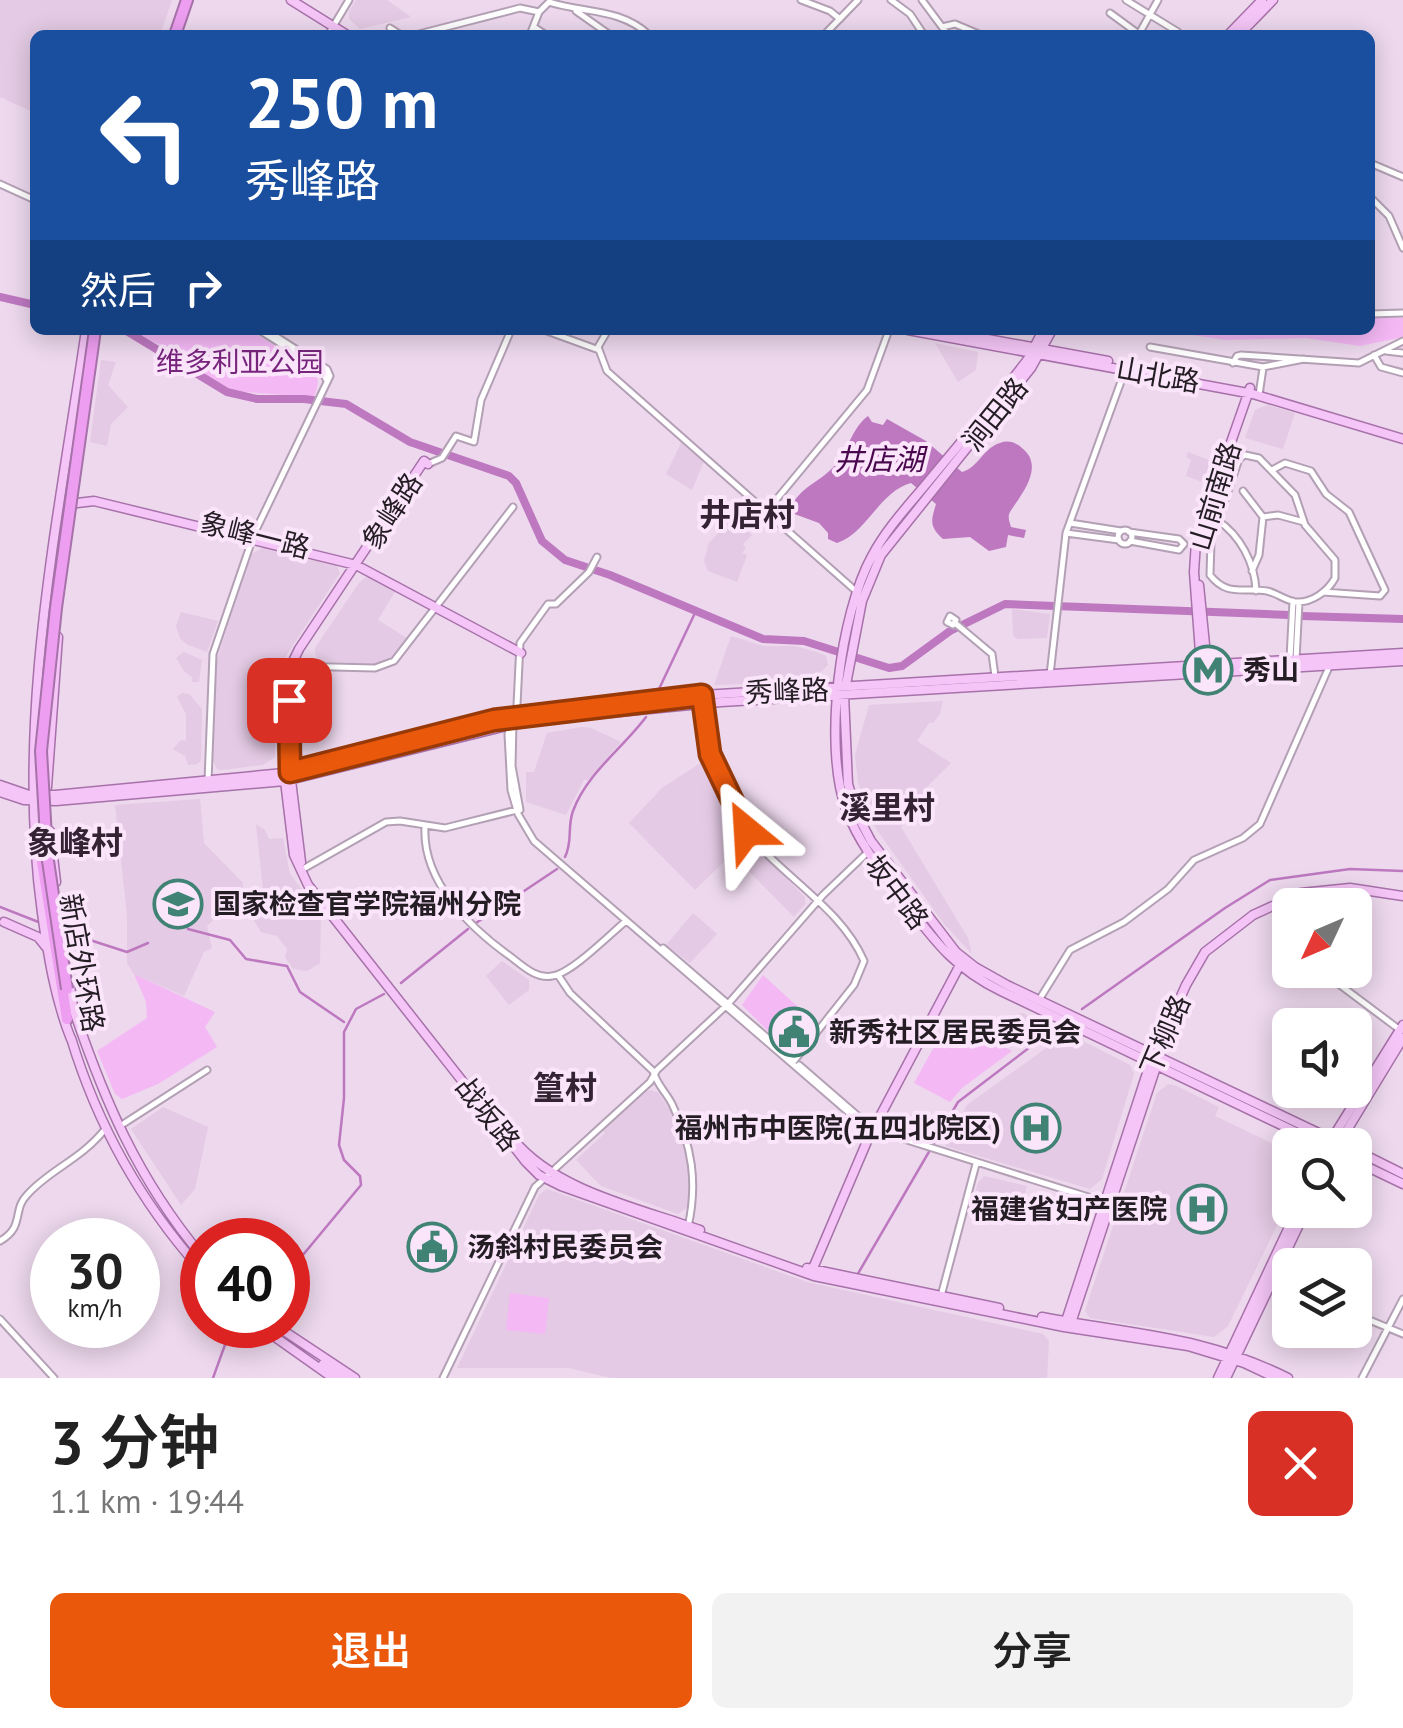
<!DOCTYPE html>
<html lang="zh">
<head>
<meta charset="utf-8">
<style>
  :root { --surface:#fff; --page:#f2f2f2; --text:#222; --muted:#767676; --accent:#ea580c }
  body { margin:0; font-family:"PT Sans","Noto Sans SC",sans-serif; background:var(--page); color:var(--text); height:100vh; display:flex; flex-direction:column; font-size:38px; white-space:nowrap }
  * { box-sizing:border-box; margin:0 }
  p { font-size:32px; color:var(--muted) }
  .icon { flex:none; width:55px; height:55px; fill:none; stroke:currentColor; stroke-width:2; stroke-linecap:round; stroke-linejoin:round }
  .map { position:relative; height:1378px; overflow:hidden }
  .sheet { display:flex; flex-direction:column; background:var(--surface); flex:1 }
  .sheet>* { flex:none }
  .hud { position:absolute; left:30px; top:30px; width:1345px; height:305px; border-radius:15px; box-shadow:0 5px 25px #0003; background:#1a4fa0; color:#fff; overflow:hidden }
  .needle { width:65px; rotate:226deg }
  .tools { position:absolute; left:1272px; top:888px; display:grid; gap:20px }
  .tools a { display:grid; place-items:center; width:100px; height:100px; border-radius:15px; background:var(--surface); box-shadow:0 5px 25px #0003; font-size:50px }
  .speed { position:absolute; left:30px; top:1218px; display:flex; gap:20px; font-size:50px; font-weight:700; text-align:center }
  .speed>* { display:grid; place-content:center; width:130px; height:130px; border-radius:50%; background:var(--surface); box-shadow:0 5px 25px #0003; line-height:1 }
  .speed small { font-size:25px; font-weight:400 }
  .speed .limit { border:15px solid #d22; background:#fff; color:#111 }
  .pin { position:absolute; display:grid; place-items:center; width:85px; height:85px; color:#fff; margin:-42px; border-radius:20px; box-shadow:0 5px 15px #0006 }
  .me { position:absolute; width:110px; margin:-55px; rotate:333deg; stroke-linejoin:round; filter:drop-shadow(0 0 8px #0008) }
  .turn { display:flex; align-items:center; gap:35px; height:210px; padding:0 50px; font-size:45px }
  .turn .icon { width:130px; height:130px; stroke-width:2.5 }
  .turn b { display:block; font-size:70px; line-height:85px }
  .then { display:flex; align-items:center; height:95px; padding:0 50px; background:#0003; gap:20px; font-size:38px }
  .round { display:grid; place-items:center; flex:none; width:105px; height:105px; border-radius:15px; background:var(--page) }
  .head { display:flex; align-items:center; justify-content:space-between; height:170px; padding:0 50px }
  h1 { font-size:60px; font-weight:600; line-height:75px }
  .button { display:flex; gap:20px; margin-top:auto; padding:20px 50px }
  .button a { flex:1; height:115px; border-radius:15px; background:var(--accent); color:#fff; font-size:40px; font-weight:600; line-height:115px; text-align:center }
  .button a+a { background:var(--page); color:var(--text) }
  .map>svg:first-child { display:block }
  .built { fill:#e4cae4 }
  .green { fill:#f4b8f5 }
  .water { fill:#bd78c0 }
  .lines { fill:none; stroke-linecap:round; stroke-linejoin:round }
  .stream { stroke:#bd78c0; stroke-width:2.5 }
  .river { stroke:#bd78c0; stroke-width:8 }
  .minor-casing { stroke:#b3a0b4; stroke-width:9 }
  .major-casing { stroke:#a771a9; stroke-width:11 }
  .highway-casing { stroke:#a771a9; stroke-width:14 }
  .minor { stroke:#fff; stroke-width:5 }
  .major { stroke:#f4c5f6; stroke-width:8 }
  .highway { stroke:#ed9ef0; stroke-width:10 }
  .highway-bridge-casing { stroke:#a771a9; stroke-width:14; stroke-linecap:butt }
  .highway-bridge { stroke:#ed9ef0; stroke-width:10 }
  .route-casing { stroke:#983908; stroke-width:25 }
  .route { stroke:#ea580c; stroke-width:18 }
  .labels { text-anchor:middle; stroke-width:8; stroke-linejoin:round; paint-order:stroke }
  .park-label { font-size:28px; fill:#77247c; stroke:#fbe5fb }
  .street-label { font-size:28px; fill:#241d24; stroke:#fbe5fb }
  .poi-label { font-size:28px; font-weight:bold; fill:#241d24; stroke:#fbe5fb; text-anchor:start }
  .water-label { font-size:30px; font-style:italic; fill:#49074d; stroke:#fbe5fb }
  .quarter-label { font-size:32px; font-weight:bold; fill:#332333; stroke:#fbe5fb }
</style>
</head>
<body>
<div class="map">
<svg width="1403" height="1378" viewBox="0 0 1403 1378">
  <rect width="100%" height="100%" fill="#edd8ed"/>
  <path class="built" d="M0 0H172L160 35H35V113L0 97Z
    M356 0H387L411 17 360 29 349 19V11Z
    M935 343 978 352 976 370 958 382Z
    M101 360 116 362 108 385 128 407 111 424 107 446 90 442Z
    M1267 405 1295 413 1283 449 1245 438 1255 410Z
    M681 443 704 461 692 490 666 474Z
    M1188 452 1216 463 1208 484 1186 476 1191 460 1186 457Z
    M733 517 752 535 743 544 746 548 742 553 747 555 737 582 708 571 704 561 709 543Z
    M264 547 336 564 340 573 282 662 277 685 275 757 263 765 222 770 217 769 213 761V672L250 555Z
    M372 578 396 590 378 620 407 638 392 658 377 664 320 662 315 654V648L359 583 366 577Z
    M1012 609 1050 614 1047 638 1018 639 1013 636Z
    M181 612 218 621 207 652 186 644 180 638 176 626Z
    M731 636 763 646H795L817 652 826 656 828 665 810 682 714 685Z
    M184 652 202 660 199 682H192V677L184 671 176 658Z
    M182 693 189 694 202 709 201 761 197 764 188 765 185 756 173 749 181 740 186 741V714L177 697Z
    M943 701 940 714 933 723H929L917 741 951 763 926 788 912 815 901 827 968 938 972 954 944 924 872 823 858 783 855 755 869 705Z
    M582 727 591 728 621 742 588 780H584L566 815 526 802V772H534L547 733Z
    M705 760 737 829 805 897V904L794 917 741 863 730 856 695 890 629 823 662 788Z
    M200 799 204 843 243 883 242 893 207 926 212 948 204 952 184 996 134 974 127 963V915L115 805Z
    M256 824 265 830 269 839 283 838 290 874 321 914 320 963 307 971 293 969 285 957 287 949 277 936 261 932 243 902 263 890Z
    M693 913 717 934 690 963 666 945Z
    M502 961 529 980V990L509 1005 486 976Z
    M1022 1013 1048 1025 1021 1043 1001 1034 1010 1015Z
    M1067 1033 1130 1065 1134 1074 1102 1179 1090 1189 945 1146 967 1105Z
    M1168 1084 1177 1086 1219 1107 1215 1116 1290 1152V1199L1228 1326 1214 1337 1090 1318 1085 1311 1157 1093Z
    M650 1090 658 1092 671 1112 688 1161 689 1206 678 1214 601 1186 576 1160 605 1133 603 1130 644 1091Z
    M163 1107 208 1127 195 1189 181 1205 131 1129Z
    M984 1176 1027 1186 1021 1209 1002 1206 989 1217 971 1210 978 1183Z
    M547 1189 807 1282 1043 1334 1049 1341 1047 1378H611L569 1368H457L539 1195Z"/>
  <path class="green" d="M1379 317 1403 318V337L1360 346 1306 338 1226 340 1158 330H1370V319Z
    M130 330H249L314 369C320 379 318 386 314 397L230 391 168 349Z
    M134 974 215 1012 205 1027 217 1047 158 1084 122 1099 115 1094 97 1051 147 1018 146 1002Z
    M763 975 798 1007 773 1036 742 1005Z
    M950 1018 1012 1051 962 1088 950 1102 914 1083Z
    M510 1293 549 1298 545 1334 506 1330Z"/>
  <path class="water" d="M868 416 872 422 883 425 887 419 926 441 962 472C978 468 983 448 1000 443 1008 440 1015 442 1022 448 1046 467 1020 496 1010 512 1007 517 1010 523 1011 527L1026 530 1024 538 1008 535 1006 547 989 551 970 537 943 539C929 526 931 521 936 504L911 483C880 491 867 533 837 543L828 539V533L819 523 789 512C799 485 820 484 837 463 849 448 852 428 868 416Z"/>
  <g class="lines">
    <path class="stream" d="M659 689 695 613
      M565 857C573 841 567 827 573 811 587 773 623 748 646 717
      M0 907 41 923
      M476 923 557 869
      M188 929 230 940 246 959 287 966 300 992 344 1022
      M62 931 127 952 148 943
      M401 983 468 929
      M1082 1009 1225 908 1270 880 1350 869 1403 871
      M288 1273 361 1185 360 1176 344 1160 339 1145 344 1098V1032L356 1009 384 994
      M856 1277 958 1102 1055 1028
      M213 1378 226 1342 240 1325"/>
    <path class="river" d="M0 297 35 305
      M125 330 227 392 257 399H304L346 404 410 442 509 476 516 483 542 541 565 560 610 575 763 639 804 641 889 668 902 666 950 631 1005 604 1289 615
      M1302 616 1403 619"/>
    <g class="minor-casing">
      <path id="minor" d="M801 0 830 11 840 19
        M891 0 910 14 924 35
        M922 0 948 35
        M1126 0 1178 32
        M576 11 610 35
        M1110 13 1140 35
        M534 27 546 35
        M942 27 955 24 981 35
        M390 28 401 35
        M1139 34 1158 0
        M328 35 349 0
        M415 35 520 8 539 12
        M530 35 539 12 549 2C583 13 621 8 649 35
        M824 35 858 0
        M1370 163 1403 177
        M0 184 35 200
        M1370 197 1389 216 1403 248
        M1370 314 1403 313
        M259 330 321 369 327 381
        M544 330 599 350
        M608 330 598 347 607 371 857 592
        M1150 347 1263 367 1304 359
        M1386 351 1403 353
        M1374 355 1381 367 1403 373
        M1233 363 1237 356 1241 355 1359 363 1403 341
        M1259 395 1263 368
        M1245 455 1259 458 1295 495 1305 525 1335 560V578C1328 591 1312 603 1296 602 1286 601 1277 593 1267 591 1243 587 1227 597 1210 575L1211 541 1239 459Z
        M428 464 442 458 456 436 474 442 481 400 511 330
        M1272 470 1285 463 1311 471 1326 494 1349 512 1385 590 1380 596 1323 592
        M1243 491 1263 517 1259 555 1252 571
        M766 512 867 390 889 330
        M1263 517 1278 515 1304 522
        M1217 520C1240 535 1255 563 1256 591
        M1070 523 1121 531
        M1118 537a7 7 0 1 1 14 0a7 7 0 1 1-14 0Z
        M1129 532 1179 539 1184 544 1179 550 1130 541
        M1066 533 1119 540
        M597 557 589 572 556 604H548L520 643 517 705 508 734 511 790 518 814 534 841 854 1117 888 1134 1104 1202
        M950 616 956 620 953 625 947 622Z
        M955 623 992 654 995 676
        M1290 658 1293 601
        M1296 660 1299 602
        M292 666 375 668 394 661 513 507
        M1050 675 1066 533 1127 365
        M702 695C708 740 716 790 744 828 779 875 841 907 864 961L854 985 794 1061
        M513 722 512 766 520 810
        M208 781 213 654 254 534 330 376 327 369 266 330
        M425 827C422 881 470 928 511 957 523 966 536 979 552 976 571 974 609 935 626 921
        M303 869 386 822 400 821 445 828 517 810
        M1278 901 1290 925
        M663 948 791 1058
        M1320 970 1400 1030
        M558 975 570 993 653 1071C657 1085 666 1092 672 1104 692 1145 698 1183 688 1227
        M1039 1000 1070 950 1124 922 1168 889 1194 860 1243 838 1260 824 1329 667
        M799 1065 859 1117
        M120 1126 207 1070
        M0 1241C25 1227 12 1210 27 1195 50 1169 81 1160 106 1128
        M1274 1278 1290 1285
        M941 1296 976 1164
        M1355 1314 1403 1334
        M0 1319 54 1378
        M443 1378 535 1187 650 1082 657 1070 728 1004 823 895 869 851
        M1362 1378 1403 1299"/>
    </g>
    <g class="major-casing">
      <path id="major" d="M291 0 347 35
        M1228 35 1262 0
        M1239 35 1273 0
        M908 330 1253 394 1403 439
        M939 330 1108 361
        M1043 330 1028 359C996 401 961 442 927 483 908 506 886 529 872 556 840 614 823 746 846 809 860 846 884 874 907 905 937 944 956 969 1001 991L1323 1145
        M1052 330 1031 368 881 555 862 601 844 695 848 784 857 814 871 841 956 952 975 967 1007 985 1344 1145
        M428 464 424 461 299 649 286 676 285 781 294 855 308 885 526 1162 539 1175 561 1186 814 1276 1064 1327 1188 1346 1244 1363 1276 1378
        M69 504 94 501 356 565 521 653
        M1199 585 1207 665
        M1201 666 1194 572 1196 542 1250 388
        M289 707 290 772 301 862
        M0 785 29 795H55L284 773 495 719 686 696 1403 653
        M47 787 58 637
        M0 792 24 800 56 801 285 781 526 721 721 702 1403 661
        M50 831 56 882
        M4 922 38 937 46 947
        M70 985 73 1007
        M72 1005C104 1100 137 1178 202 1256
        M71 1038C97 1124 142 1204 202 1271
        M71 1039C55 999 48 955 42 913 15 718 58 522 86 330
        M513 1139C555 1191 639 1208 700 1230
        M1328 1145 1403 1025
        M1338 1145 1403 1038
        M1355 1150 1403 1174
        M1355 1161 1403 1184
        M807 1268 999 1308
        M811 1273 868 1139 961 963
        M1042 1317C1134 1335 1201 1335 1288 1378
        M1071 1323 1158 1061
        M1065 1324 1148 1070 1186 985 1205 952 1253 915 1301 893 1350 888 1403 896
        M258 1325 333 1378
        M275 1325 355 1378
        M323 1364 344 1378
        M1218 1378 1297 1210
        M1226 1378 1306 1210"/>
    </g>
    <g class="highway-casing">
      <path id="highway" d="M175 35 187 0
        M41 855 67 1019"/>
    </g>
    <use href="#minor" class="minor"/>
    <use href="#major" class="major"/>
    <use href="#highway" class="highway"/>
    <g class="highway-bridge-casing">
      <path id="highway-bridge" d="M67 989 47 854 41 751 56 608 95 330"/>
    </g>
    <use href="#highway-bridge" class="highway-bridge"/>
  </g>
  <g class="lines">
    <g class="route-casing">
      <path id="route" d="M289 700 290 772 494 720 702 695 710 754 747 831"/>
    </g>
    <use href="#route" class="route"/>
  </g>
  <defs>
    <g id="metro-ring" transform="scale(2.5)"><circle r="9.5" fill="#fbe5fb" stroke="#408375" stroke-width="1.5"/><path d="M-5.5 5V-5H-3L0 0L3-5H5.5V5H3V-.5L0 4L-3-.5V5Z" fill="#408375"/></g>
    <g id="university-ring" transform="scale(2.5)"><circle r="9.5" fill="#fbe5fb" stroke="#408375" stroke-width="1.5"/><path d="M0-5L7-2L0 1L-7-2ZM-4 1L0 2.5L4 1V4Q0 6-4 4Z" fill="#408375"/></g>
    <g id="civic-ring" transform="scale(2.5)"><circle r="9.5" fill="#fbe5fb" stroke="#408375" stroke-width="1.5"/><path d="M-.6-6.5H3V-4.5H.6V-3L4-1V1h2V6H-6V1h2V-1L-.6-3ZM-1.2 2.5V6h2.4V2.5Z" fill="#408375"/></g>
    <g id="hospital-ring" transform="scale(2.5)"><circle r="9.5" fill="#fbe5fb" stroke="#408375" stroke-width="1.5"/><path d="M-5-5h3v3.5h4V-5h3V5h-3V1.5h-4V5h-3Z" fill="#408375"/></g>
  </defs>
  <g fill-rule="evenodd">
    <use href="#metro-ring" x="1208" y="670"/>
    <use href="#university-ring" x="178" y="904"/>
    <use href="#civic-ring" x="794" y="1032"/>
    <use href="#hospital-ring" x="1036" y="1128"/>
    <use href="#hospital-ring" x="1202" y="1209"/>
    <use href="#civic-ring" x="432" y="1247"/>
  </g>
  <g class="labels">
    <g class="park-label">
      <text x="240" y="372">维多利亚公园</text>
    </g>
    <g class="street-label">
      <text transform="translate(1158 375) rotate(10)" y="10">山北路</text>
      <text transform="translate(995 414) rotate(-51)" y="10">涧田路</text>
      <text transform="translate(1215 496) rotate(-73)" y="10">山前南路</text>
      <text transform="translate(392 511) rotate(-57)" y="10">象峰路</text>
      <text transform="translate(255 535) rotate(14)" y="10">象峰一路</text>
      <text transform="translate(787 691) rotate(-2)" y="10">秀峰路</text>
      <text transform="translate(897 892) rotate(53)" y="10">坂中路</text>
      <text transform="translate(82 963) rotate(80)" y="10">新店外环路</text>
      <text transform="translate(1165 1035) rotate(-67)" y="10">下柳路</text>
      <text transform="translate(488 1114) rotate(52)" y="10">战坂路</text>
    </g>
    <g class="poi-label">
      <text x="1243" y="680">秀山</text>
      <text x="213" y="914">国家检查官学院福州分院</text>
      <text x="829" y="1042">新秀社区居民委员会</text>
      <text x="1001" y="1138" text-anchor="end">福州市中医院(五四北院区)</text>
      <text x="1167" y="1219" text-anchor="end">福建省妇产医院</text>
      <text x="467" y="1257">汤斜村民委员会</text>
    </g>
    <g class="water-label">
      <text x="879" y="470">井店湖</text>
    </g>
    <g class="quarter-label">
      <text x="747" y="526">井店村</text>
      <text x="887" y="819">溪里村</text>
      <text x="75" y="854">象峰村</text>
      <text x="565" y="1099">篁村</text>
    </g>
  </g>
</svg>
<div class="tools">
<a><svg class="needle" viewBox="-14 -14 28 28"><path d="M0-13l5 13h-10z" fill="#e53935"/><path d="M0 13l5-13h-10z" fill="#767676"/></svg></a>
<a><svg class="icon" aria-label="sound" viewBox="0 0 24 24"><path d="M4 9h4l5-4v14l-5-4H4zM17 9q2 3 0 6"/></svg></a>
<a><svg class="icon" aria-label="search" viewBox="0 0 24 24"><circle cx="10" cy="10" r="6"/><path d="M15 15l6 6"/></svg></a>
<a><svg class="icon" aria-label="layers" viewBox="0 0 24 24"><path d="M12 4l9 5-9 5-9-5zM3 14l9 5 9-5"/></svg></a>
</div>
<div class="speed"><div>30<small>km/h</small></div><div class="limit">40</div></div>
<div class="pin" style="left:289px;top:700px;background:#d93025"><svg class="icon" aria-label="arrive" viewBox="0 0 24 24"><path d="M6 21V4h12l-3 4 3 4H6"/></svg></div>
<svg class="me" style="left:747px;top:831px" viewBox="-20 -20 40 40"><path d="M0-17L14 15 0 8-14 15z" fill="#ea580c" stroke="#fff" stroke-width="4"/></svg>
<div class="hud">
<div class="turn"><svg class="icon" aria-label="left" viewBox="0 0 24 24"><path d="M17 20v-9H6M10 6l-5 5 5 5"/></svg><div><b>250 m</b>秀峰路</div></div>
<div class="then">然后<svg class="icon" aria-label="right" viewBox="0 0 24 24"><path d="M7 20v-9h11M14 6l5 5-5 5"/></svg></div>
</div>
</div>
<section class="sheet">
<div class="head"><div><h1>3 分钟</h1><p>1.1 km · 19:44</p></div><a class="round" style="background:#d93025;color:#fff"><svg class="icon" aria-label="close" viewBox="0 0 24 24"><path d="M6 6l12 12M18 6L6 18"/></svg></a></div>
<div class="button"><a>退出</a><a>分享</a></div>
</section>
</body>
</html>
